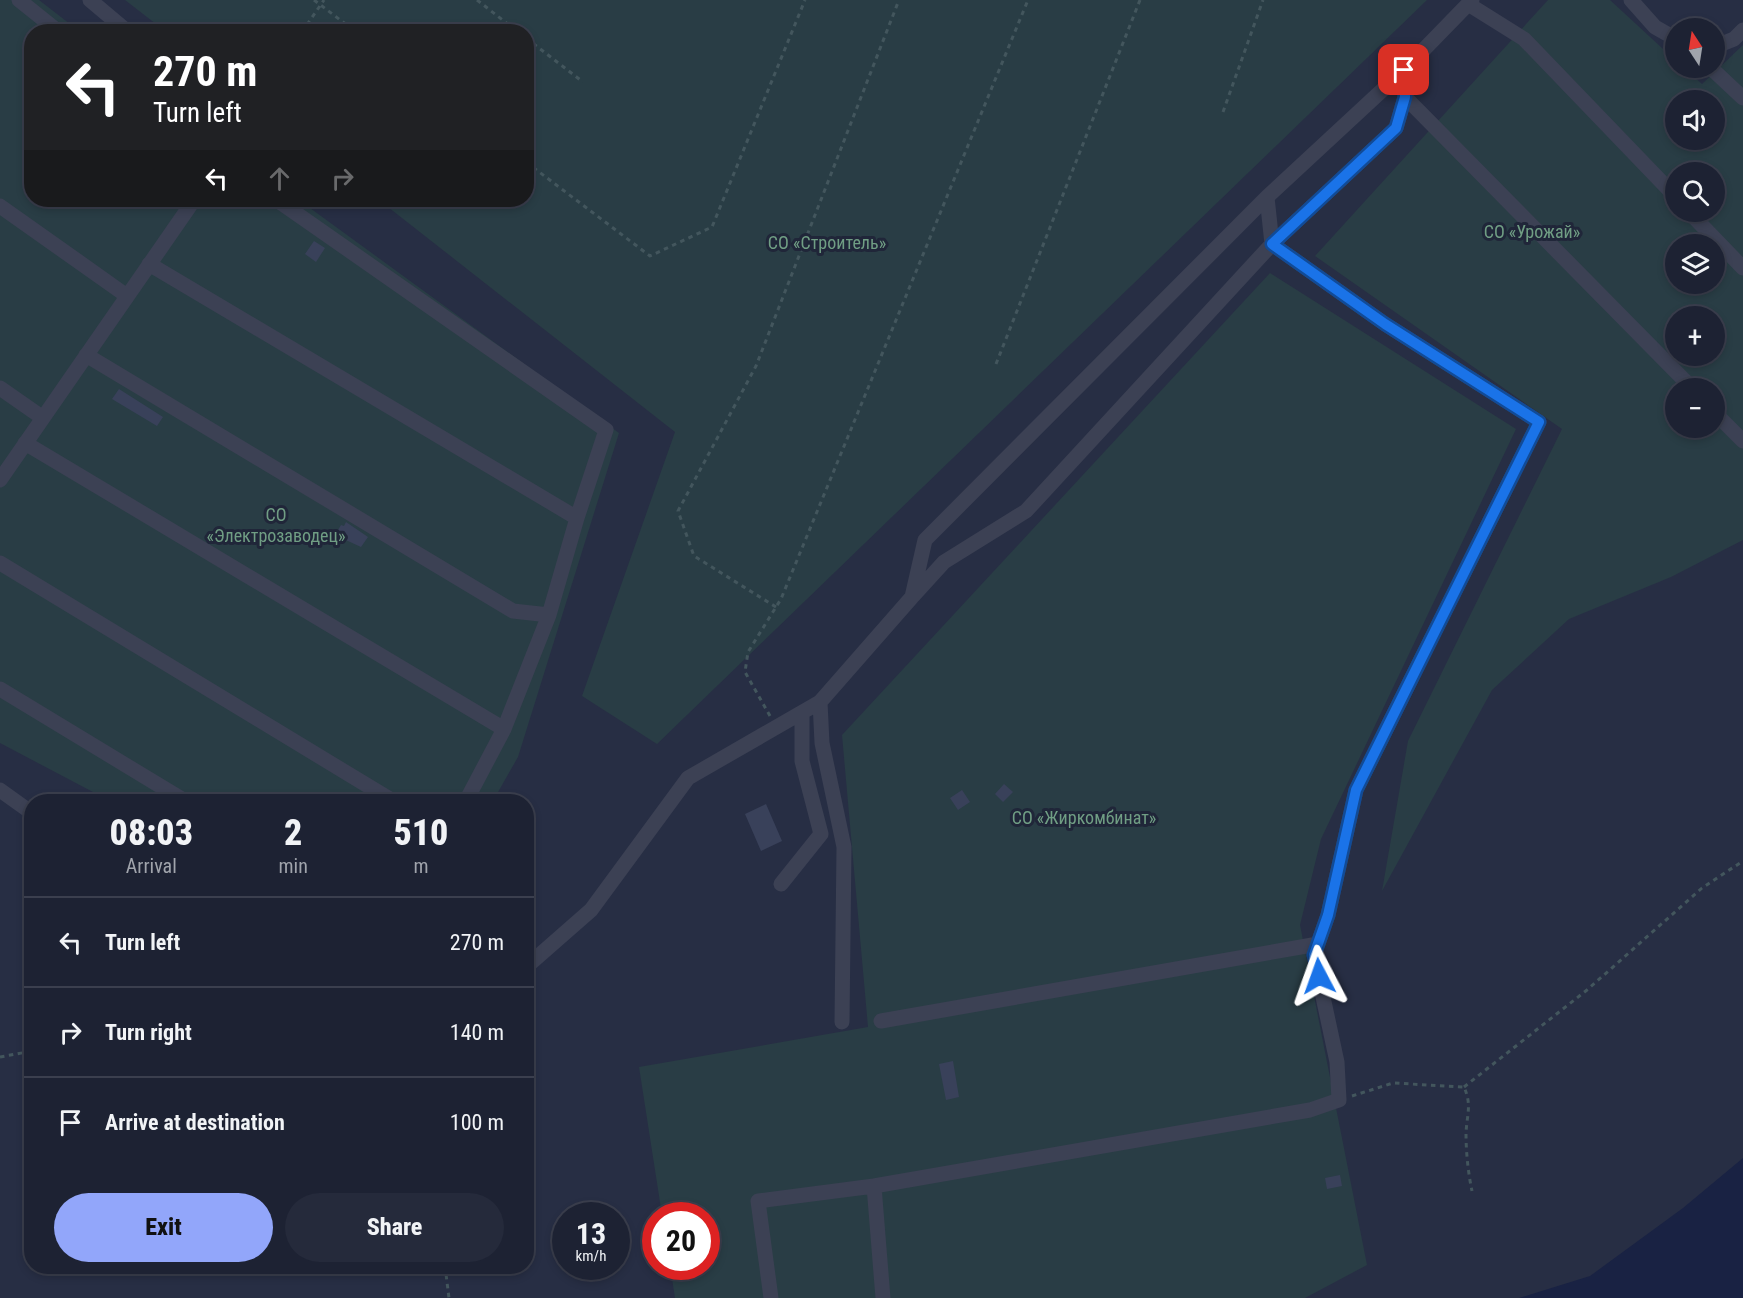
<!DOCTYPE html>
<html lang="en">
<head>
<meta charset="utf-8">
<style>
  :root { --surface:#1d2233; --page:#252a3b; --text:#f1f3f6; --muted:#a0a4ac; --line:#3b3f4e; --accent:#92a6fa }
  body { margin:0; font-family:"Roboto Condensed",sans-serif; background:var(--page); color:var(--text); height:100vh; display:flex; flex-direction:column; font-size:22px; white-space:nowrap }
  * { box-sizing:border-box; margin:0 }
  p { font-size:20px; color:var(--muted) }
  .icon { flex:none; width:33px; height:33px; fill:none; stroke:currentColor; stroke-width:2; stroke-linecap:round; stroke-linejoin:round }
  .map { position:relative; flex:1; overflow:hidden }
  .side { position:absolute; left:24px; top:794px; width:510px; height:480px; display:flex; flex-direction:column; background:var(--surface); border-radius:24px; box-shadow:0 3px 9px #0003,0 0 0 2px var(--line) }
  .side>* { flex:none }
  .banner { position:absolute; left:24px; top:24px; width:510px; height:183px; border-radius:24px; box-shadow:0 3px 9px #0003,0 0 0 2px var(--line); background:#202124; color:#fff; overflow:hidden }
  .needle { width:39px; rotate:348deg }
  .controls { position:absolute; left:1665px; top:18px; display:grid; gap:12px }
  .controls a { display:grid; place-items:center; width:60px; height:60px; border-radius:50%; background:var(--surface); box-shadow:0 3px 9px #0003,0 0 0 2px var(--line); font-size:30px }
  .speed { position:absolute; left:552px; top:1202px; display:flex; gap:12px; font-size:30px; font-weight:700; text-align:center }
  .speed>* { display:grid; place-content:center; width:78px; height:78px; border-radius:50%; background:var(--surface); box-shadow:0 3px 9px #0003,0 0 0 2px var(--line); line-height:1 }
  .speed small { font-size:15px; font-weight:400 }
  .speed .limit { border:9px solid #d22; background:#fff; color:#111 }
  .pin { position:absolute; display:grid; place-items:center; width:51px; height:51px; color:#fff; margin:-26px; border-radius:12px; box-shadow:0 3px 9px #0006 }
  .me { position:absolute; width:66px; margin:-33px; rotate:356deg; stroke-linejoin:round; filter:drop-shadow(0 0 4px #0008) }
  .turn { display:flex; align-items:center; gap:21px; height:126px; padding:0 30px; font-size:27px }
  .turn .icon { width:78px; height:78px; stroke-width:2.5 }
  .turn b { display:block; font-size:42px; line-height:51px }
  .lanes { display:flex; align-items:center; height:57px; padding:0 30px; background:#0003; justify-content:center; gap:30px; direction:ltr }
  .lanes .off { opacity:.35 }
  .eta { display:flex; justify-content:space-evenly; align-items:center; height:102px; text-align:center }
  .eta b { font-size:36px; font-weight:800; line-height:42px }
  .cta { display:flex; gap:12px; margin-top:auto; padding:12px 30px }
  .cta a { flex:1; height:69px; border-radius:36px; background:var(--accent); color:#111; font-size:24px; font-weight:800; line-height:69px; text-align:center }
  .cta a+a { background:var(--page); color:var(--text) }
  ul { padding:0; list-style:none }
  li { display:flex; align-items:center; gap:18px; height:90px; padding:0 30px; border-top:2px solid var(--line) }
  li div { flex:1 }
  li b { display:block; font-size:22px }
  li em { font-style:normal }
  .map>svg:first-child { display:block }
  .green { fill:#293d45; fill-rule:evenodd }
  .water { fill:#192243 }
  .building { fill:#39415a }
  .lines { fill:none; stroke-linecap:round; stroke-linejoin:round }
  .path { stroke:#43565d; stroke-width:3; stroke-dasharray:4.5 4.5; stroke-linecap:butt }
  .minor { stroke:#3c4154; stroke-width:15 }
  .route-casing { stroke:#114b97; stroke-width:15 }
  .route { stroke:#1a73e8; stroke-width:10 }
  .labels { text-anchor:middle; stroke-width:6; stroke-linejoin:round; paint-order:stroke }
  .park-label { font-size:18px; fill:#709e84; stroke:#202639 }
</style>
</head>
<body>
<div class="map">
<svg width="1743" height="1298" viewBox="0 0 1743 1298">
  <rect width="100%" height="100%" fill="#272e44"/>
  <path class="green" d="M0 0H39L79 31 32 32V200H299L619 433 518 757 493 801H110L0 743Z
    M125 0H1427L657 744 582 696 675 432 379 200H526V32L165 31Z
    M1548 0H1610L1675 60 1676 68H1684L1702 84 1743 45V540L1671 577 1569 619 1492 690 1382 891 1408 741 1562 429 1315 256ZM1676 100H1714V140H1676ZM1676 172H1714V212H1676ZM1676 244H1714V284H1676ZM1676 316H1714V356H1676ZM1676 388H1714V428H1676Z
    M1270 273 1516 429 1321 839 1300 925 1367 1265 1305 1298H675L670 1266H706V1215H662L639 1067 868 1027 842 735Z"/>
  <path class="water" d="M1743 1158V1298H1519L1590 1276 1683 1208Z"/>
  <path class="building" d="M314 241 325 248 316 262 305 254Z
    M119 389 163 417 157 426 112 399Z
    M346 522 368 537 361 547 335 535 341 525 344 526Z
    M1004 784 1013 792 1003 802 995 794Z
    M962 790 970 802 958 810 950 798Z
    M766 804 782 841 761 851 745 814Z
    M953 1061 959 1097 946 1100 939 1064Z
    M1340 1175 1342 1186 1327 1189 1325 1178Z"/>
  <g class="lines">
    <path class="path" d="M314 0 356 32
      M477 0 518 32
      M302 32 324 0
      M526 38 583 82
      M1223 112 1263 0
      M526 162 650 256 712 227 805 0
      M996 364 1140 0
      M776 607 694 556 678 511 756 366 899 0
      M770 716 745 672 748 652 781 599 1028 0
      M0 1057 32 1051
      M1464 1087 1587 990 1702 888 1743 861
      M1352 1096 1393 1083 1464 1087C1472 1105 1467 1114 1466 1133 1466 1152 1468 1172 1472 1191
      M445 1266 449 1298"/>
    <path class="minor" d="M19 0 59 32
      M90 0 128 32
      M1631 0 1655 27 1676 39
      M1468 4 1524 39 1676 197
      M1714 47 1734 39 1743 30
      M1711 68 1743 98
      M1405 97 1692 388
      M277 200 606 430 577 518 549 615 504 729 466 801
      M0 206 127 296
      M1689 212 1743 268
      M149 264 577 518
      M86 355 513 611 549 615
      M0 388 43 418
      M1714 412 1743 441
      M25 443 504 729
      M0 480 194 200
      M0 563 393 801
      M913 596 944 562 1026 511 1272 244 1396 128 1405 97 1404 70
      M0 689 185 801
      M820 702 822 743 844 847 842 1022
      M0 790 32 813
      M781 884 821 834 802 761V713
      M526 967 591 910 688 778 820 702 912 597 925 540 1267 197 1404 70 1472 0
      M881 1021 1318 944
      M874 1186 883 1298
      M771 1298 758 1201 874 1186 1310 1110 1339 1100 1337 1062 1314 955 1328 915 1356 790 1539 422 1385 324 1272 244 1267 197"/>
  </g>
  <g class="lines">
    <g class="route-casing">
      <path id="route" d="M1319 976 1314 955 1328 915 1356 790 1539 422 1385 324 1272 244 1396 128 1405 97 1404 70"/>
    </g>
    <use href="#route" class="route"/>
  </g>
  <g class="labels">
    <g class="park-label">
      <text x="1532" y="238">СО «Урожай»</text>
      <text x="827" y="249">СО «Строитель»</text>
      <text x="276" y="521">СО<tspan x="276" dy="21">«Электрозаводец»</tspan></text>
      <text x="1084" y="824">СО «Жиркомбинат»</text>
    </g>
  </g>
</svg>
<div class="controls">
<a><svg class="needle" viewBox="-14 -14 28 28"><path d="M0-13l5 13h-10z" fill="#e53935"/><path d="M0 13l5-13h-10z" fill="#a0a4ac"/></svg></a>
<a><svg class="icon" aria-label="sound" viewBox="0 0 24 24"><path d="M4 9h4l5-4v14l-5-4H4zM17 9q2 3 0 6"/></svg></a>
<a><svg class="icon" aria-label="search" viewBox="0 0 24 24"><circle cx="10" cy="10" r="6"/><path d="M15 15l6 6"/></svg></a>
<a><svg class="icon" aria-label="layers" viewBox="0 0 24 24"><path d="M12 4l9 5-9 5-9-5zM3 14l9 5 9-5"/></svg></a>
<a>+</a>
<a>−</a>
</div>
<div class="speed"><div>13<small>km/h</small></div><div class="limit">20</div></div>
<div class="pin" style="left:1404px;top:70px;background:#d93025"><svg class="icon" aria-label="arrive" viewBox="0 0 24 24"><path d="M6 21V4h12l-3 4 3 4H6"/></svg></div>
<svg class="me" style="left:1319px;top:976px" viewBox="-20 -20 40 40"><path d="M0-17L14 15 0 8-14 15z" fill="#1a73e8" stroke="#fff" stroke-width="4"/></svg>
<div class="banner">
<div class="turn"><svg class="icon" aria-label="left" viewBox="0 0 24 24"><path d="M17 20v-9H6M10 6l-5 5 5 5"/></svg><div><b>270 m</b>Turn left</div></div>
<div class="lanes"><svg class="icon" aria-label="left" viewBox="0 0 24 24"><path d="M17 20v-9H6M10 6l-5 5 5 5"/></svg><svg class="icon off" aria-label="ahead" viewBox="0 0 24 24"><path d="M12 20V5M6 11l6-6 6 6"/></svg><svg class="icon off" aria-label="right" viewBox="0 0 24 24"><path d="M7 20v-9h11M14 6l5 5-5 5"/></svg></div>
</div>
<section class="side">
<div class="eta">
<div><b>08:03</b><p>Arrival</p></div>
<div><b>2</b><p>min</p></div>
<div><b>510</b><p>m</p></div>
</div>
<ul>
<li><svg class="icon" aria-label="left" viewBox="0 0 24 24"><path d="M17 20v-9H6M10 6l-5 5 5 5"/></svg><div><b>Turn left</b></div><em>270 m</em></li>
<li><svg class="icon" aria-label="right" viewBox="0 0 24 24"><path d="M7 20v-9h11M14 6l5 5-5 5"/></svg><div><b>Turn right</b></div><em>140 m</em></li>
<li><svg class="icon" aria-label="arrive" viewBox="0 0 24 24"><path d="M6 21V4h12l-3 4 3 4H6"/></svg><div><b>Arrive at destination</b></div><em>100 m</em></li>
</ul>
<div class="cta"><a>Exit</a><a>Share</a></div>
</section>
</div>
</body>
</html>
